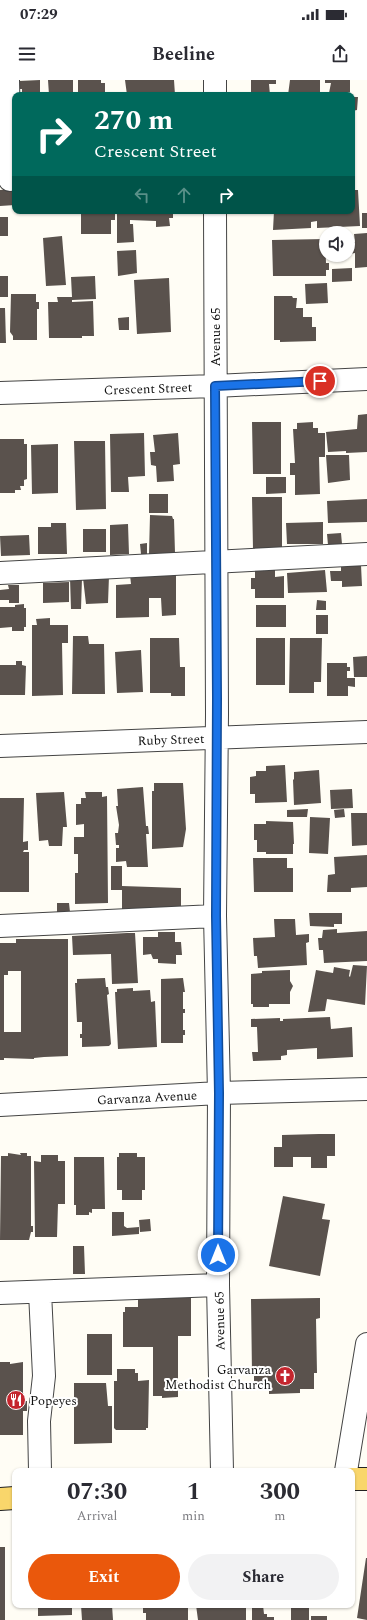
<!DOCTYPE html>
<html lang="en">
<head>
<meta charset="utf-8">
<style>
  :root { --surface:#fff; --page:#f2f2f3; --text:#2b2b33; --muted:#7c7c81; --accent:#ea580c }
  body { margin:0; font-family:Spectral,serif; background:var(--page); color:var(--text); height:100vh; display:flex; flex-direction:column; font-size:15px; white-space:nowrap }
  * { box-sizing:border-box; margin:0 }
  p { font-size:13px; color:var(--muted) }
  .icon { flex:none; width:22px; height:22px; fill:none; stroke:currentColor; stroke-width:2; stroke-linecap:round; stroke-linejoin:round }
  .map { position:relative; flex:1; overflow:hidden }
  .drawer { position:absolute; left:12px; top:1388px; width:343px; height:140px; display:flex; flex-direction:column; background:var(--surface); border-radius:8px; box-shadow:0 1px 3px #0004 }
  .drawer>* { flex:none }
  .top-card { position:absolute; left:12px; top:12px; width:343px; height:122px; border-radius:8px; box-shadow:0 1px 3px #0004; background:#00695c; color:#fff; overflow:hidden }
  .buttons { position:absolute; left:319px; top:146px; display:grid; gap:8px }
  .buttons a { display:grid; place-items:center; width:36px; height:36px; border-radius:50%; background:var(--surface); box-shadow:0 1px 3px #0004; font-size:20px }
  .pin { position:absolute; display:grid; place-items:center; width:34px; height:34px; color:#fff; margin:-17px; border:2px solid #fff; border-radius:50%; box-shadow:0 1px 4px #0007 }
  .me { position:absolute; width:44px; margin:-22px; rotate:0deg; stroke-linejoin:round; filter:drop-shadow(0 0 3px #0008) }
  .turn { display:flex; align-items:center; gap:14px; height:84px; padding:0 16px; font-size:18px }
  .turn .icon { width:52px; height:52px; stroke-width:2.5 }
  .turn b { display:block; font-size:28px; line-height:34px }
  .lanes { display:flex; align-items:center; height:38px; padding:0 16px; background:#0003; justify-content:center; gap:20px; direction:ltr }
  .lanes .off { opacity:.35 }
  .eta { display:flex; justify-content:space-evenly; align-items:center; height:68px; text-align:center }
  .eta b { font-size:24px; font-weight:700; line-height:28px }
  .action { display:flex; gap:8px; margin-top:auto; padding:8px 16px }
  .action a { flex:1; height:46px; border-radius:24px; background:var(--accent); color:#fff; font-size:16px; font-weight:700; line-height:46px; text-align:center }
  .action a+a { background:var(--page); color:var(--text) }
  .status { display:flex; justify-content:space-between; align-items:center; height:28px; padding:0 20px; background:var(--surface); direction:ltr }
  .status svg { height:11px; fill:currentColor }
  header { display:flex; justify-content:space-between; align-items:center; height:52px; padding:0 16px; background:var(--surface); font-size:18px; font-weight:700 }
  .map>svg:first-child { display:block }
  .building { fill:#5a524d; fill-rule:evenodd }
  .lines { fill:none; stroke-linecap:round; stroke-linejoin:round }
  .minor-casing { stroke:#444; stroke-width:24 }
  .major-casing { stroke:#222; stroke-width:24 }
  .minor { stroke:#fff; stroke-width:22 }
  .major { stroke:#f9d66b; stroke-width:22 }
  .route-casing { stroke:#114b97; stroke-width:10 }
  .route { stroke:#1a73e8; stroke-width:7 }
  .labels { text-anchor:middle; stroke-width:4; stroke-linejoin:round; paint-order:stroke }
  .street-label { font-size:13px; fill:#111; stroke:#fff }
  .poi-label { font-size:13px; fill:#111; stroke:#fff; text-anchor:end }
</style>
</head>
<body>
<div class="status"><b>07:29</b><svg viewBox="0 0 49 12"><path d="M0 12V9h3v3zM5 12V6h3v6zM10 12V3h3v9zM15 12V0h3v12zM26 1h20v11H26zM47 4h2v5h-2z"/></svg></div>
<header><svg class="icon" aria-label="menu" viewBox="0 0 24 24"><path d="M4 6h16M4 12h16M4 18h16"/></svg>Beeline<svg class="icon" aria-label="share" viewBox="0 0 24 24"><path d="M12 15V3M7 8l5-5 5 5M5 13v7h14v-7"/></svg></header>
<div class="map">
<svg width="367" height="1540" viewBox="0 0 367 1540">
  <rect width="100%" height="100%" fill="#fffdf5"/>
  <path class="building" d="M40 0V15H22V9H19V1Z
    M48 0H73V15H49Z
    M78 0H101V3H105V15H78Z
    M125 0H174L175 15H127Z
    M251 0H276V4H269L270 15H251Z
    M290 0H320V15H288Z
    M325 0H350V12L341 14 338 12V15H332V12L329 13 331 3H325Z
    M352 17H358L357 30 352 31Z
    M15 109V125L0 126V110Z
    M352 110H358L360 146 317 148V141L311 142V148L273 150 274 131H352Z
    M63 131H73L74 134H63Z
    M81 131H115V140H111V154H81Z
    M117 131H173V138H169L170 146 156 147V141L130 140V144H133L134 162 117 163Z
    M362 133H367V148H362Z
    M0 137H8V156H0Z
    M367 153V187L355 188V173L350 174 349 163 355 162 354 154Z
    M62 156 66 205 46 206 43 158Z
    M325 159 326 183H329V190H326V196H273L272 160Z
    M136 170 137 193 118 196 117 171Z
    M352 188V201L332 202V189Z
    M0 196H8V217H0Z
    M95 196 96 219 72 220V222L93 221 94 256H82V258H49L48 222H58L57 217H72L71 197Z
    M169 198 171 252 137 254 134 200Z
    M327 203 328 223 306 224 305 204Z
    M11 214H36V222H39V229H37V260H13V256L10 252Z
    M274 216H292L293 218H297L296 228H303V237H312V247H316V261L280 262V260H274Z
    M0 228H5L6 263H0Z
    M129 237V250H119L118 238Z
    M367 334V372L346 373V371L328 372 326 352 357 349 358 335Z
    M252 342H281V394H253Z
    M313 342V348H318V353H325V377H319L320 414 295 415V395H290V383H295L293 349H297V343Z
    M144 353 145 396 128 397 129 412H111L110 354Z
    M178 353 180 384 173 385 174 401 157 402 156 386 151 385 150 372H155L153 355Z
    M0 359H24V364H27V399L24 400V406H20L21 410H15V413H0Z
    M74 361H105L106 429 76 430Z
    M58 364V413L32 414 31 365Z
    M326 375H349L350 400 328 403Z
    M266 397H286V413L266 414Z
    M149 414H168V433H149Z
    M252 417H282V468L253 469Z
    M367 419V442L328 443 327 421Z
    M150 435 172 436 173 439H174L175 473 149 474Z
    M323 442V464H287L286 443Z
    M51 443H66L67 474H38V447H51Z
    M128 444 129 474 110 475V445Z
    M83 449H106V472H83Z
    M341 453 342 464 328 465 327 454Z
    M29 455 30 475 1 476 0 456Z
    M147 463V474H141L140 464Z
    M361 485 362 506 342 507V501H331L330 491H341V486Z
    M255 489H275V497L284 496V518H255V509H251V498H255Z
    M325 490 327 512 288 513 287 493Z
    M176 493V535L162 536 161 518H149V537L116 538V505L131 504 130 495Z
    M109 496 108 523 86 524 83 498Z
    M70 498H82L81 529H71Z
    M69 502V522L43 523V503Z
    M8 505H19V523H9V520H0V510L9 509Z
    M317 520 326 521V530H316Z
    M24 524V528H26V547H24V551H12V547L0 548V527H15V525Z
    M256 525H286V547H256Z
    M316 535H328V554H316Z
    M50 538V545H68V563H62L63 615 32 616V545H37L36 539Z
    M73 556H88L89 564H104L105 614H72Z
    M150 558H179L180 587H185V616H171V613H150Z
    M256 558H285V605H256Z
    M290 558H322L321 602H314V613H289Z
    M141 570 143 612 117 613 115 572Z
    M367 576V597H354L353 577Z
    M16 581H22V585L26 586 25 615H0V585H16Z
    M327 583H347V587H350V591H347V598H355V607L348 606V616H327Z
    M285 685 287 722 255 723V714H250V697L256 696V691H266V686Z
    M319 690 321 723 294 725 293 700 294 699V692Z
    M154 703H183L186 749 183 767 152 769V711H154Z
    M143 707 146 746H148L149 754H146L148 787H127L126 781 116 782V768H119V765H116L115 753H118L119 745 116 726H118L117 709Z
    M352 709 353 728 331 729 330 710Z
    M64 712 67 747H63L62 766H49L48 760 39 761 36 713Z
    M85 712H102V717L107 716 108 823 75 824V793H78V774H74V757H84V744L76 745V724H81V718H86Z
    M0 718H24L23 762 28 761V770H24L23 772H29V812H0Z
    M308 729 307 737H287V730Z
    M344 729 345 737 335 738 334 730Z
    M351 733H367V765L352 766Z
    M310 737 330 738 328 774 309 773Z
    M266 741 293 742 294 764H293V774H266V772H257V760H254V744H266Z
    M367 775V807L351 808V812H327L328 795 335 794 334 777Z
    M253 778H287V788H293V812H254Z
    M111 786H122V806L181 808V827L122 829V810H111Z
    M57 823H69L70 832H57Z
    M309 833H342V844H334V847L310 846Z
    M274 839H295L296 855 309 854V862L306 863 307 885 258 888 257 876H254L253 858 275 857Z
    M337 849V853L367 851V881L324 883 323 870H319L318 858H322L323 850Z
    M158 852H175V862H181L182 875H176V884L158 883V879H153L151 874 143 875V857H158Z
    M127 853H135L138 903 112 904 111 874 73 875 72 856Z
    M16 859H68V976L44 977 34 978V979L4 978V980H0V863H16ZM8 891H21V952H4V895H8Z
    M353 885 367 886 365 925 327 919 325 931 308 932 316 890 333 893 334 887 350 890 349 896 350 897Z
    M290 890V901L293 906 290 912V924H269V927H253V924H251V894L262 893V891Z
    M105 898 106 907H108L109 914 107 915 111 964 109 966 82 967V958H80V954H82V942H77L75 903H77V899Z
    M183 898 185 912H183V929H185V933H183V950H185V955H183V963H161V899Z
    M133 908V911L150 910 151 922 155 921 157 967 118 969 115 912H117V909Z
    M330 937 331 949 352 947 353 977 317 979V968L287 970V975L281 976V980L253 981 252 972H258L257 947H251V939L280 938V941H283V939Z
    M319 1054H335V1076H327V1088H311V1077H293V1087H274V1067H282V1055Z
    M8 1073 21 1075 20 1073H27V1076H31V1146H33V1152H31L29 1160H0L1 1076H8Z
    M119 1073H137V1077H145V1110H142V1120H122V1110H117V1077H119Z
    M41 1075H58V1081H65V1124H58L57 1157H35L34 1081 41 1082Z
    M74 1077H104L105 1129H92V1133L89 1132V1135H76V1125H74Z
    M283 1116 325 1124 322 1139 330 1140 320 1196 269 1186Z
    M112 1132H124V1146L127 1148 139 1147V1154L112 1156Z
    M150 1139 151 1151 140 1152 139 1140Z
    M73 1166H84L85 1194H73Z
    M191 1214V1256H178V1317L162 1318V1316H153V1267H123V1232H125V1227H138V1215Z
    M320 1218V1238L316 1239 317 1293H314V1309H300V1313L269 1314V1309H254V1294H252L251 1219Z
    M87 1254H112V1295H87Z
    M0 1282H10V1284L23 1282V1321H27V1331H23V1355H0Z
    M117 1289H135V1293H138V1301L149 1300 148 1348H146V1350H116L114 1348V1301H117Z
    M74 1303H106L108 1326H112V1363L74 1364Z
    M0 1467H5V1540H0Z
    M366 1478H367V1540L357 1538Z
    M38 1525H72V1535L38 1536Z
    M81 1525H112L113 1540H82Z
    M143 1525H188V1540H146V1533H143Z
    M196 1525H246V1540H198Z
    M252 1525H263L264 1534H267V1537H274V1540H252Z
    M291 1525H309V1540H291Z
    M311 1536H327V1540H311Z"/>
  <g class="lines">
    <g class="minor-casing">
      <path id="minor" d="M8 0 10 100
        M215 0V15
        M215 131 217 634 215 836 219 1013 218 1205 222 1391
        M0 313 215 306 367 299
        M0 493 367 474
        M0 666 367 652
        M0 846 215 836
        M0 1025 219 1013 367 1009
        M40 1212 44 1296 39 1341 40 1391
        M0 1213 218 1205
        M346 1391 367 1264"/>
    </g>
    <g class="major-casing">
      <path id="major" d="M352 1399H367
        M0 1419 15 1418"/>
    </g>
    <use href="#minor" class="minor"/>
    <use href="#major" class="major"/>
  </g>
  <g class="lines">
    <g class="route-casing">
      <path id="route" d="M218 1175 219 1013 216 836 217 618 215 306 320 301"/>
    </g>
    <use href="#route" class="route"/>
  </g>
  <defs>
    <g id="church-disc" transform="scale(1)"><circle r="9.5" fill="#c4262e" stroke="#fff"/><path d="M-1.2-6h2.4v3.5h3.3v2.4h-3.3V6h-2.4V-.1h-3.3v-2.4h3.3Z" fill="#fff"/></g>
    <g id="restaurant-disc" transform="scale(1)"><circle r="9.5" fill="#c4262e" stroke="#fff"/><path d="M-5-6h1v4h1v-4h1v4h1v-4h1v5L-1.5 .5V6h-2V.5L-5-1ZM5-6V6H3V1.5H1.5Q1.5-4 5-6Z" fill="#fff"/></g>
  </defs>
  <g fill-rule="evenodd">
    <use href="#church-disc" x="285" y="1296"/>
    <use href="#restaurant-disc" x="16" y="1320"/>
  </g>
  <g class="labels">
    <g class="street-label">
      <text transform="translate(215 257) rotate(-90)" y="5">Avenue 65</text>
      <text transform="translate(148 308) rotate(-2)" y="5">Crescent Street</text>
      <text transform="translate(171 659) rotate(-2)" y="5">Ruby Street</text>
      <text transform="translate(147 1017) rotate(-3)" y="5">Garvanza Avenue</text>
      <text transform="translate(219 1241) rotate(-91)" y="5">Avenue 65</text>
    </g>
    <g class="poi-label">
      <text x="271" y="1294">Garvanza<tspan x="271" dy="15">Methodist Church</tspan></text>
      <text x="30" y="1325" text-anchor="start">Popeyes</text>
    </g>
  </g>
</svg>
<div class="buttons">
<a><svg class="icon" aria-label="sound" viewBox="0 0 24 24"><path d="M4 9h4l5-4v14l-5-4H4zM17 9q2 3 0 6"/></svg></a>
</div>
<div class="pin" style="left:320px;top:301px;background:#d93025"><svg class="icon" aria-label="arrive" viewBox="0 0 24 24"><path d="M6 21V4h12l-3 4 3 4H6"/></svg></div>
<svg class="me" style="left:218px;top:1175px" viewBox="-20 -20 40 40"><circle r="17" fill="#1a73e8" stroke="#fff" stroke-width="3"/><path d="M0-11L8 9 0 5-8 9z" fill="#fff"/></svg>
<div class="top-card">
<div class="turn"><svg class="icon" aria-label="right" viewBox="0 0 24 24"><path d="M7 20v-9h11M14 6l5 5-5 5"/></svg><div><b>270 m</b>Crescent Street</div></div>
<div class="lanes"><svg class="icon off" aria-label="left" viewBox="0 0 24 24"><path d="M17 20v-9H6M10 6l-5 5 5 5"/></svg><svg class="icon off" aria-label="ahead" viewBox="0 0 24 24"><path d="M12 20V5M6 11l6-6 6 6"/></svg><svg class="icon" aria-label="right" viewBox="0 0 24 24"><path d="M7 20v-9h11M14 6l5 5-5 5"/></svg></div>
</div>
<section class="drawer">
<div class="eta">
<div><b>07:30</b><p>Arrival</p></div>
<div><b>1</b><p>min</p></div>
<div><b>300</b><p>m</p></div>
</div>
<div class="action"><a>Exit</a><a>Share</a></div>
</section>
</div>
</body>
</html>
